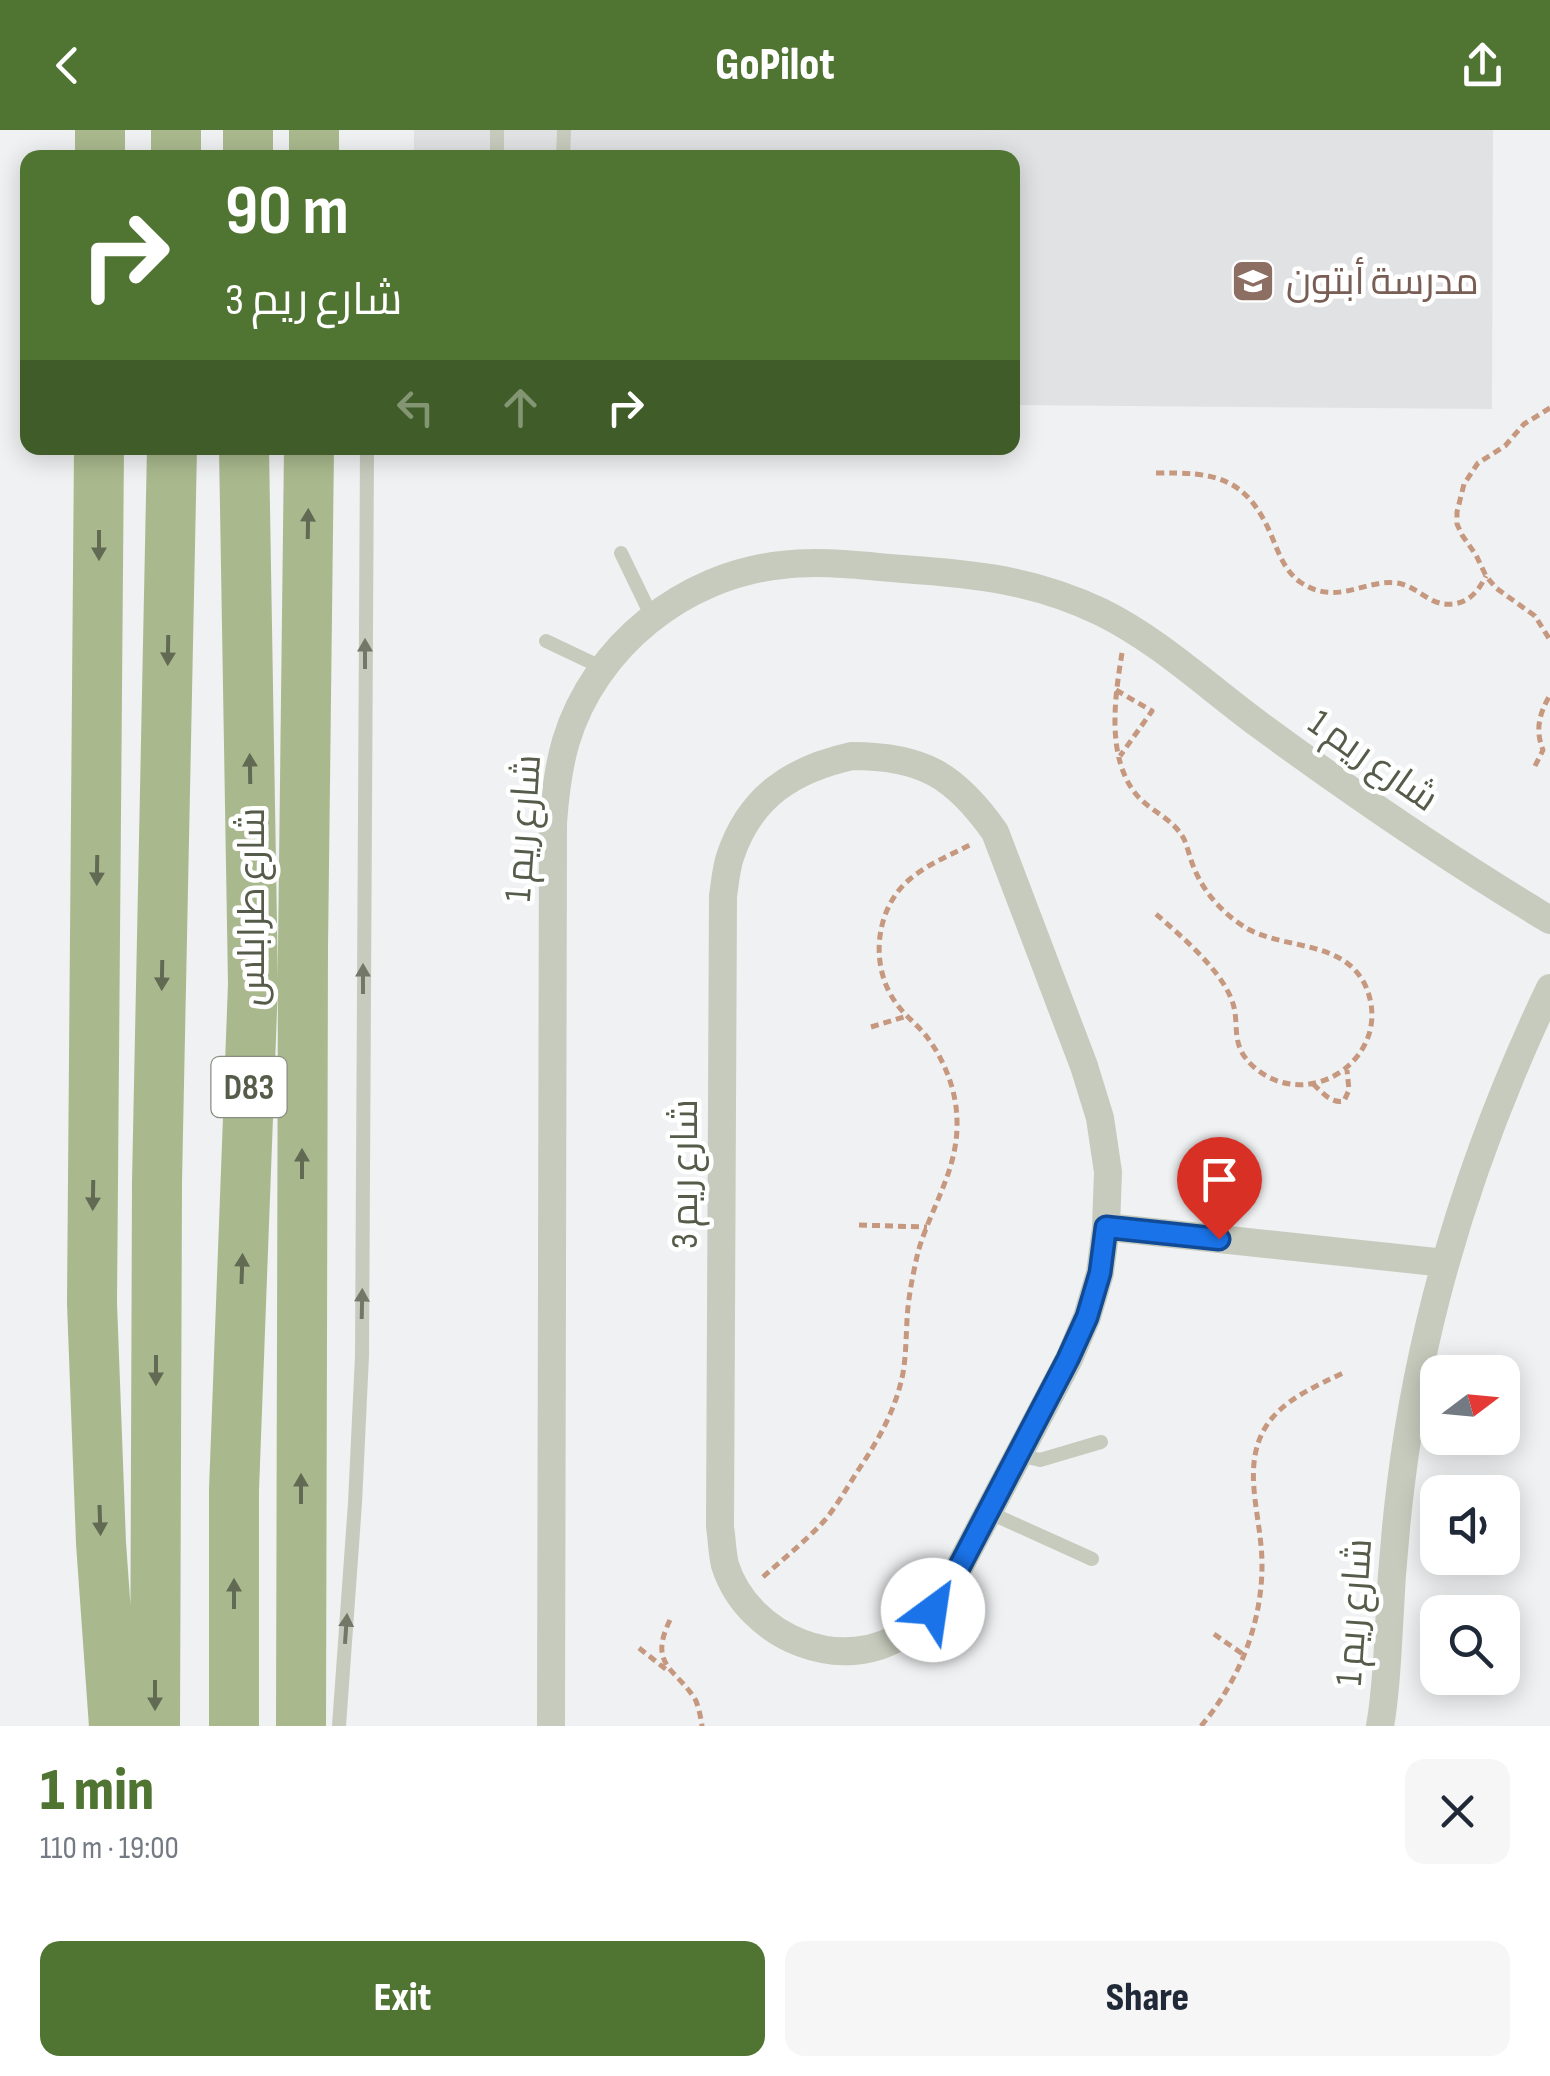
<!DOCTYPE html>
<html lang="en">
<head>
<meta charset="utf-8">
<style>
  :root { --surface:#fff; --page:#f6f6f7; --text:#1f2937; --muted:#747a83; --accent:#507432 }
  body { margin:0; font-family:"Sofia Sans Condensed",Cairo,sans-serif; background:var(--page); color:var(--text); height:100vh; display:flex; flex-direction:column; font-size:38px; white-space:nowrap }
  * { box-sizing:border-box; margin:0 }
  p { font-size:32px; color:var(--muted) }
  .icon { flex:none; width:55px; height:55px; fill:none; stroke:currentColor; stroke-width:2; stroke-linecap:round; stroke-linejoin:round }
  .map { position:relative; height:1596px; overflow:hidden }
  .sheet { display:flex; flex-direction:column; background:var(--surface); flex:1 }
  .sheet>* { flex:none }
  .hud { position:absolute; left:20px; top:20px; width:1000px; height:305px; border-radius:20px; box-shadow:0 5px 25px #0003; background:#507432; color:#fff; overflow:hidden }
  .needle { width:65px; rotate:74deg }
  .tools { position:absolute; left:1420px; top:1225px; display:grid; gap:20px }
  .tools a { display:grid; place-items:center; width:100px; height:100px; border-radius:20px; background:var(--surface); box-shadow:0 5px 25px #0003; font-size:50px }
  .pin { position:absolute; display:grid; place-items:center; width:85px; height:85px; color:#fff; margin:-102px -42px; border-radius:50% 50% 50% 0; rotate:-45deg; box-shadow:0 0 10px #0007 }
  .pin .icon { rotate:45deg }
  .me { position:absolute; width:110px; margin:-55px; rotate:31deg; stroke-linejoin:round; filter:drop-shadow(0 0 8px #0008) }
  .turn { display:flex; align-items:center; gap:35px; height:210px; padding:0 40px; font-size:45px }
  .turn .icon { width:130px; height:130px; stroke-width:2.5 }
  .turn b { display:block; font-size:70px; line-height:85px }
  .lanes { display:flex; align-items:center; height:95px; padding:0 40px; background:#0003; justify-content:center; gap:50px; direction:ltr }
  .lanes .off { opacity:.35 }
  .round { display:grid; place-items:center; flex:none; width:105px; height:105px; border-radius:20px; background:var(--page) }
  .overview { display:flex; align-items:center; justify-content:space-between; height:170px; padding:0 40px }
  h1 { font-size:60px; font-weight:800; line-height:75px; color:var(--accent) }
  .cta { display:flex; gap:20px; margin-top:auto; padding:20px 40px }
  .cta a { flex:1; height:115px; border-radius:20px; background:var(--accent); color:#fff; font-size:40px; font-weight:800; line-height:115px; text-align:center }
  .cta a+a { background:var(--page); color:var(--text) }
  header { display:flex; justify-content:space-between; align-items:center; height:130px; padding:0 40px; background:var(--accent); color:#fff; font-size:45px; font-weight:800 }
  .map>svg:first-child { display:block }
  .education { fill:#e1e2e3 }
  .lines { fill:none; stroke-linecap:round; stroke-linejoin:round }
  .path { stroke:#c5987f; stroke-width:5; stroke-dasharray:8 5; stroke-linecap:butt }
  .lane { stroke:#c6cbbd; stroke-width:14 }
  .street { stroke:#c6cbbd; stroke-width:28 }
  .highway { stroke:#a9b98d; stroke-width:50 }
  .oneway { fill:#626a54 }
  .oneway2 { fill:#727867 }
  .route-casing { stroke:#114b97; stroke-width:25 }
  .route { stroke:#1a73e8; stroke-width:18 }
  .labels { text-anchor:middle; stroke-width:9; stroke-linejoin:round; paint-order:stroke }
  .shield { fill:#fff; stroke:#898d80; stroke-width:2.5 }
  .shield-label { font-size:35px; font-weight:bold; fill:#565c4a }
  .education-label { font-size:38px; fill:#785e54; stroke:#fff; text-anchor:start }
  .street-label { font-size:38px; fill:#565c4a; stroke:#fff }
</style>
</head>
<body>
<header><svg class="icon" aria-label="back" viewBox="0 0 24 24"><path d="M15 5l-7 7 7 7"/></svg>GoPilot<svg class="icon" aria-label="share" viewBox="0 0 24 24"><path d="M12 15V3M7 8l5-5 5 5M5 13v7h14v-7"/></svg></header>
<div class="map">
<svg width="1550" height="1596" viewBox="0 0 1550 1596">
  <rect width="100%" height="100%" fill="#f0f1f2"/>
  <path class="education" d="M414 0H1493L1492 279 1013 275 1012 28H414Z"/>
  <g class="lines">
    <path class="path" d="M1550 278 1524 294 1505 316 1478 333 1464 354 1457 382V394L1462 405 1476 425 1486 446 1496 458 1535 486 1550 510
      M1156 343C1216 342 1247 347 1272 407 1279 424 1285 441 1300 452 1337 477 1363 449 1397 453 1418 456 1430 477 1453 474 1470 472 1479 460 1486 446
      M1122 523C1115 566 1106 625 1135 663 1149 681 1173 688 1184 709 1188 718 1190 729 1194 738 1204 763 1224 785 1248 799 1287 820 1345 810 1366 857 1395 925 1311 985 1255 938 1227 914 1242 894 1231 868 1218 837 1181 806 1156 784
      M1116 560 1152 581 1120 626
      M1535 636 1543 620C1535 600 1539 584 1550 565
      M871 897 907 886
      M1313 954C1322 962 1331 974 1344 971L1349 960 1347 940
      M859 1095 927 1097
      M763 1447C784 1428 806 1411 825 1390 838 1374 848 1356 859 1339 879 1309 896 1279 903 1243 906 1225 906 1208 907 1190 908 1168 913 1144 918 1122 931 1077 958 1040 957 992 957 962 945 931 927 907 918 895 905 886 896 873 869 836 875 778 910 749 928 734 950 725 970 715
      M670 1490C647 1537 678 1539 696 1571 699 1579 701 1588 702 1596
      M1214 1504 1244 1525
      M639 1518 668 1541
      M1201 1596C1239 1551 1262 1494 1262 1435 1262 1409 1256 1384 1254 1359 1248 1289 1287 1269 1343 1243"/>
    <path class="lane" d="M497 0V28
      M563 28 564 0
      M621 423 652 487
      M546 511 603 538
      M1019 1325 1040 1330 1101 1312
      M988 1382 1092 1429
      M339 1596 355 1373 362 1226 367 318"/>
    <path class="street" d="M852 626C922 626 955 645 995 702L1084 936 1100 988 1108 1042 1106 1097 1100 1143 1087 1187 1069 1229 953 1449C940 1469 928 1487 908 1501 844 1548 748 1508 725 1435 722 1423 722 1409 720 1397L723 766C725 753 726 739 730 727 750 666 793 639 852 626Z
      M1106 1097 1445 1133
      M551 1596 553 693C555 665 558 638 566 611 595 516 684 445 782 435 822 430 863 436 903 439 975 444 1034 450 1101 482 1160 511 1209 558 1261 596 1355 665 1450 730 1550 790
      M1380 1596C1386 1563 1387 1530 1389 1497 1391 1449 1395 1401 1401 1353 1422 1181 1476 1013 1550 858"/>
    <path class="highway" d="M100 28V0
      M176 28V0
      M248 28V0
      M314 28V0
      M99 318 92 1173 101 1413 114 1596
      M155 1596 157 1052 172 318
      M234 1596V1360L253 854 244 318
      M301 1596 303 819 309 318"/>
  </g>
  <defs><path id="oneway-solid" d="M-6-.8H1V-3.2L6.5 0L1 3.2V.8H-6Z" transform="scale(2.5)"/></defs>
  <g class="oneway">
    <use href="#oneway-solid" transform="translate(308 394) rotate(-89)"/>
    <use href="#oneway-solid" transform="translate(99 415) rotate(90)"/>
    <use href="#oneway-solid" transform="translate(168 520) rotate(91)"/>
    <use href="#oneway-solid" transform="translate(250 639) rotate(-91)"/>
    <use href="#oneway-solid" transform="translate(97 740) rotate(91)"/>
    <use href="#oneway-solid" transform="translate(162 845) rotate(91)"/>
    <use href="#oneway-solid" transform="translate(302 1034) rotate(-90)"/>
    <use href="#oneway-solid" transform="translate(93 1065) rotate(91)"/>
    <use href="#oneway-solid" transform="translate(242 1139) rotate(-88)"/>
    <use href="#oneway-solid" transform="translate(156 1240) rotate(90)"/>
    <use href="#oneway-solid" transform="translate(301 1359) rotate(-90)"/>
    <use href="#oneway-solid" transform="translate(100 1390) rotate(88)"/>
    <use href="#oneway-solid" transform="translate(234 1464) rotate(-90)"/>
    <use href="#oneway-solid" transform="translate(155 1565) rotate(90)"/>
  </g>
  <g class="oneway2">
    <use href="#oneway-solid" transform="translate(365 524) rotate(-90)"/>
    <use href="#oneway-solid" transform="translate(363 849) rotate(-90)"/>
    <use href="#oneway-solid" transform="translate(362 1174) rotate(-89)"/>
    <use href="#oneway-solid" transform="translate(346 1499) rotate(-86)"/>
  </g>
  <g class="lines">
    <g class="route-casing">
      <path id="route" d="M933 1480 953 1449 1068 1229 1087 1187 1100 1143 1106 1097 1219 1109"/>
    </g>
    <use href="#route" class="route"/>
  </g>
  <defs>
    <g id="school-square" transform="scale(2.25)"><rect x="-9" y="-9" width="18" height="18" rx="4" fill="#8d6e63" stroke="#fff"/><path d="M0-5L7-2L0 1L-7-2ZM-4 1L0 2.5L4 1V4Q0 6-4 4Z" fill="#fff"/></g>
  </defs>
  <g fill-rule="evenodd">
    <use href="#school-square" x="1253" y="151"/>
  </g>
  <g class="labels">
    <rect class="shield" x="211.5" y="927" width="75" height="60" rx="8"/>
    <g class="shield-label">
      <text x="249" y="969">D83</text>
    </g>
    <g class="education-label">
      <text x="1286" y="164">مدرسة أبتون</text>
    </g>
    <g class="street-label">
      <text transform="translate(1374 630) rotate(35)" y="13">شارع ريم 1</text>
      <text transform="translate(522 698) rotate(-86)" y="13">شارع ريم 1</text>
      <text transform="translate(251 777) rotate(-90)" y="13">شارع طرابلس</text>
      <text transform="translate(684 1044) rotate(-90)" y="13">شارع ريم 3</text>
      <text transform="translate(1353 1482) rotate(-86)" y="13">شارع ريم 1</text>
    </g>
  </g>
</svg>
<div class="tools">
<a><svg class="needle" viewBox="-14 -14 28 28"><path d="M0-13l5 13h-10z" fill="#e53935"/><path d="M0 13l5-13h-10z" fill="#747a83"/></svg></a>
<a><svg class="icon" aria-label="sound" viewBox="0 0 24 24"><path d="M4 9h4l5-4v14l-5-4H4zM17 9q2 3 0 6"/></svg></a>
<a><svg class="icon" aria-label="search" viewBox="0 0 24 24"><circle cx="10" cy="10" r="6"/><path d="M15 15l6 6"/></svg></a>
</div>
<div class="pin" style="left:1219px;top:1109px;background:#d93025"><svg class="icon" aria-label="arrive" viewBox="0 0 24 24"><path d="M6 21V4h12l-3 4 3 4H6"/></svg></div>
<svg class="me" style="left:933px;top:1480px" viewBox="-20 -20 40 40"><circle r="19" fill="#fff"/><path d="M0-13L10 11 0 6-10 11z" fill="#1a73e8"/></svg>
<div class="hud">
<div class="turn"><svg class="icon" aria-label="right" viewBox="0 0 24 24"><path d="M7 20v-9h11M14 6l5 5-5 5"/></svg><div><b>90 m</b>شارع ريم 3</div></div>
<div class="lanes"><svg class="icon off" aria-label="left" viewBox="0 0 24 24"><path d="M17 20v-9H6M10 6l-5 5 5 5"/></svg><svg class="icon off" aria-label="ahead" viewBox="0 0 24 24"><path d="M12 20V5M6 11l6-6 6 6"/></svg><svg class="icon" aria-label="right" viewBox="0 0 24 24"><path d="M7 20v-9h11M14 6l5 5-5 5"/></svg></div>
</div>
</div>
<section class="sheet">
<div class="overview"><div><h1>1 min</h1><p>110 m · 19:00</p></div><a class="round"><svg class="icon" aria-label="close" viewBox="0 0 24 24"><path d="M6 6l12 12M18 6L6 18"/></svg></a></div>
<div class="cta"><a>Exit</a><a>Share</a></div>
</section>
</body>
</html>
